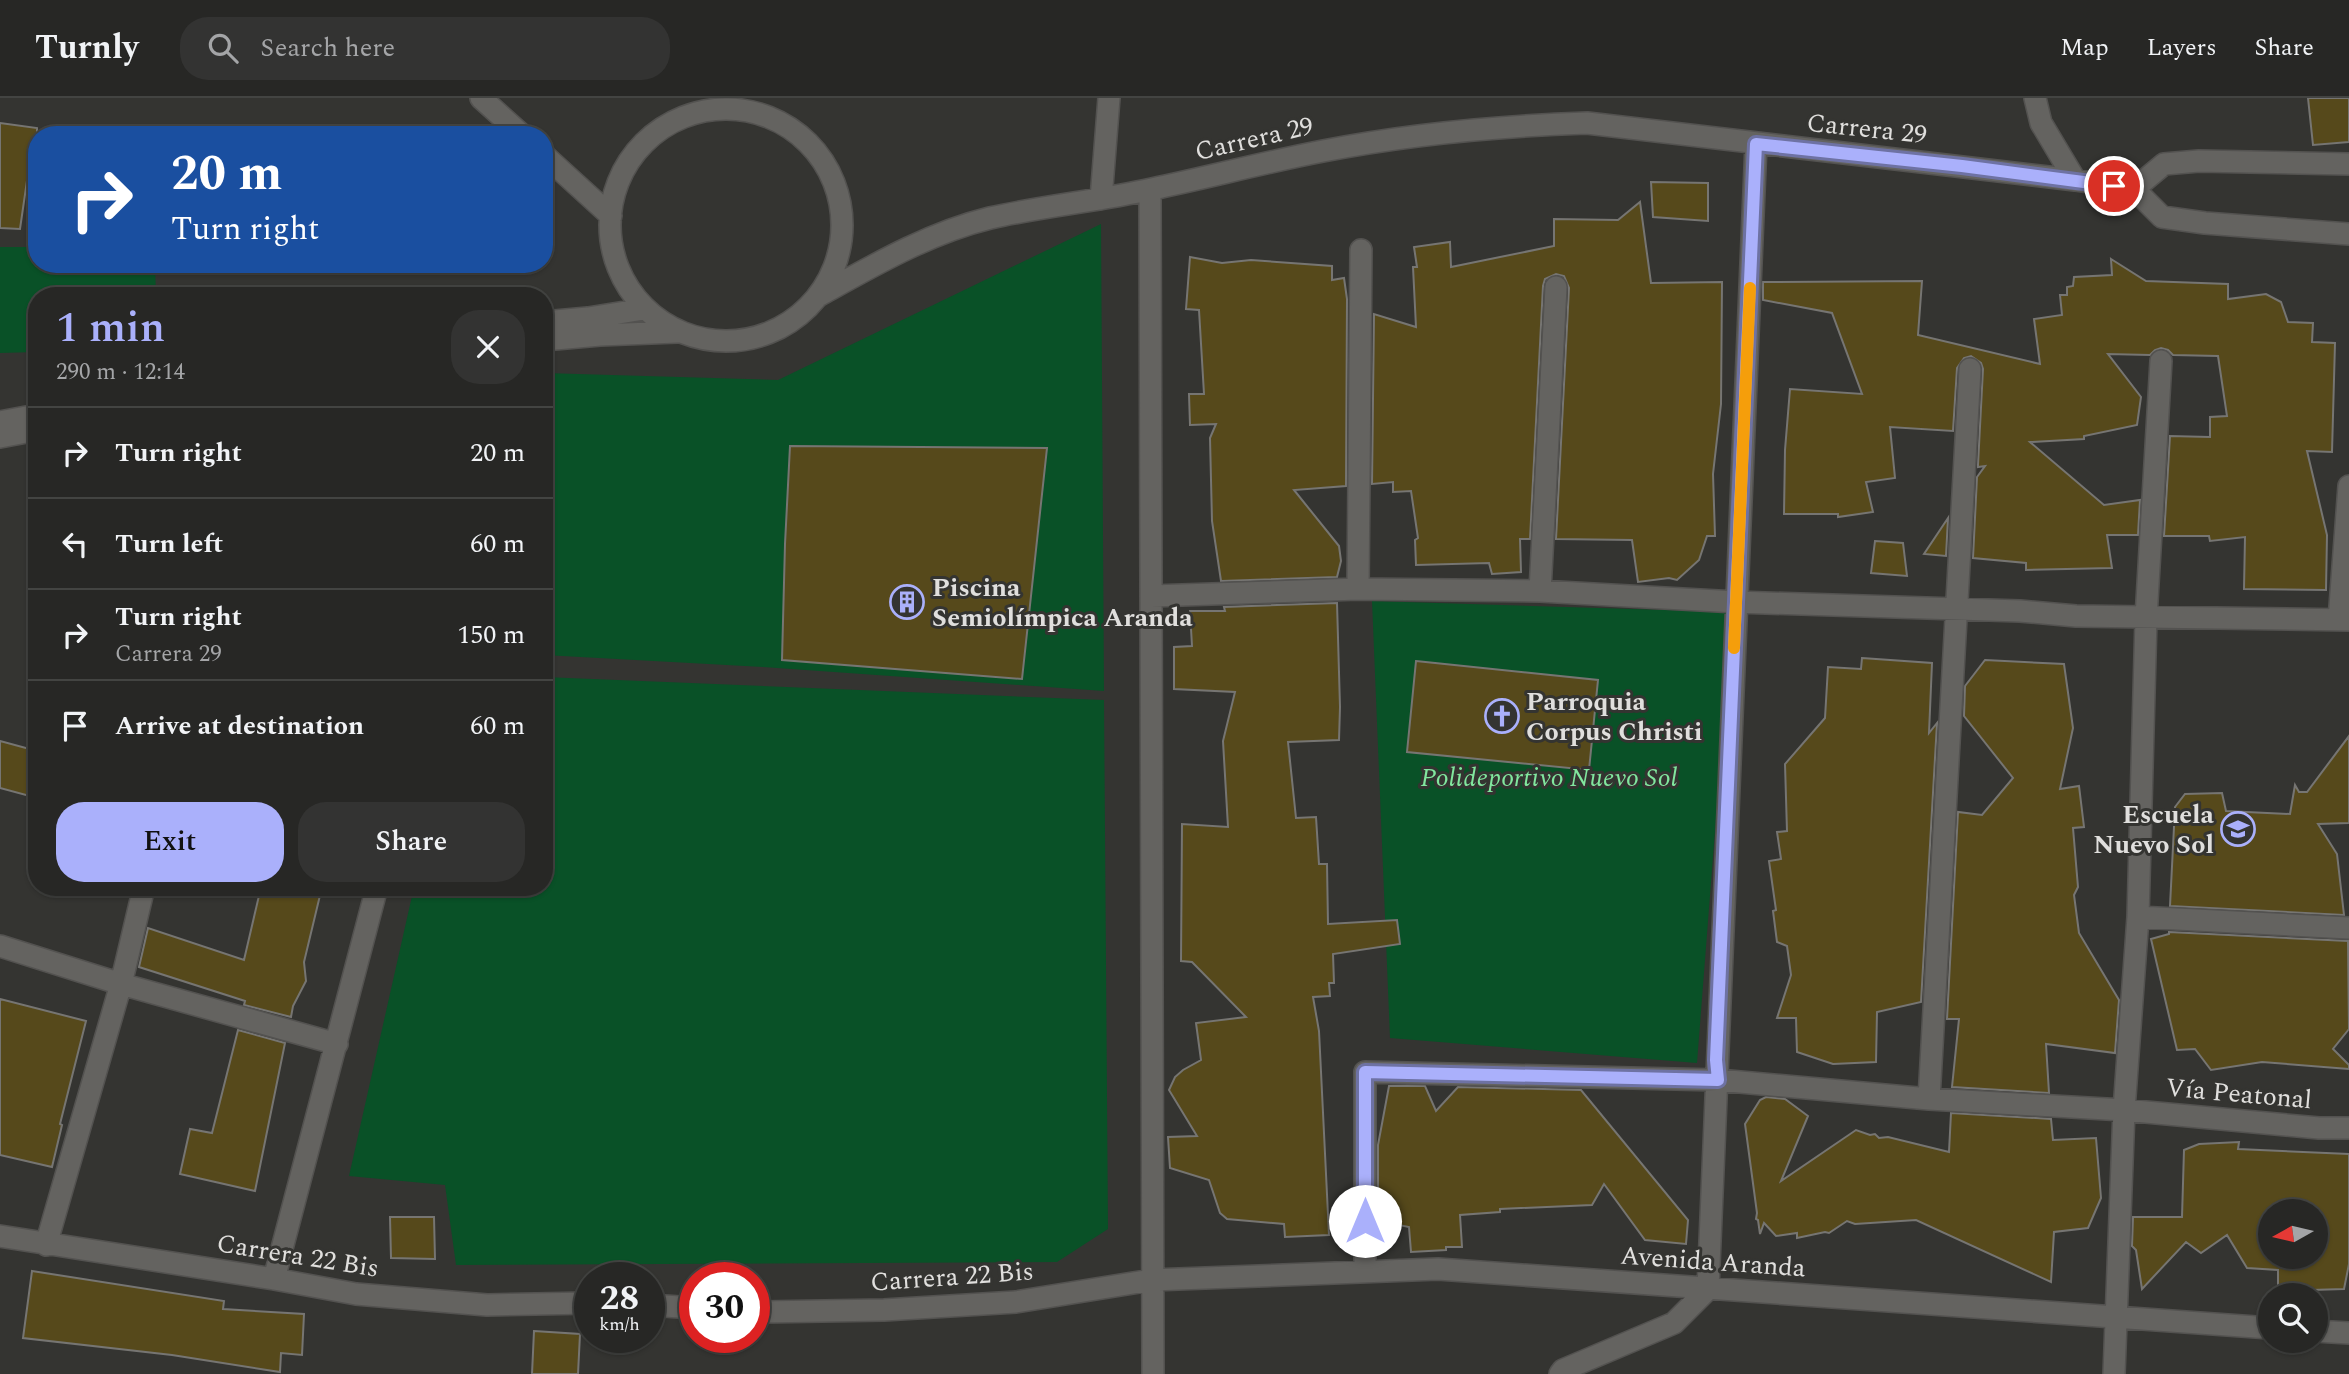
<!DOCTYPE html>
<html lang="en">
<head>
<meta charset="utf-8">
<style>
  :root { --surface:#272725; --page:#333332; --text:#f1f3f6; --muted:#a4a5a7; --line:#434442; --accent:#aab0fb }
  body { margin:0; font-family:Spectral,serif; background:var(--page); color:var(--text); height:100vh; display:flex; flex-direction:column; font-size:26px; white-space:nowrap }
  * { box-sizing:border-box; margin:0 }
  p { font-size:23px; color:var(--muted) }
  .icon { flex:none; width:38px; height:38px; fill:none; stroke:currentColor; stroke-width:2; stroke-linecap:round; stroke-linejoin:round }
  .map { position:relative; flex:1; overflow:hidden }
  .sheet { position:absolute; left:28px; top:189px; width:525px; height:609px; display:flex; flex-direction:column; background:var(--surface); border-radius:28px; box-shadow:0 2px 5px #0004,0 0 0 2px var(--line) }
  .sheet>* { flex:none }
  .top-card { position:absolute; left:28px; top:28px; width:525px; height:147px; border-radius:28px; box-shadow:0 2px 5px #0004,0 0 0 2px var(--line); background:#1a4fa0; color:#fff; overflow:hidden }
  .needle { width:46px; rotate:262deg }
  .tools { position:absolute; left:2258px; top:1101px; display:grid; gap:14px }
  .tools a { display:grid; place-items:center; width:70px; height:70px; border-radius:50%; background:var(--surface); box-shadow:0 2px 5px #0004,0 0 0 2px var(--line); font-size:35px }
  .speed { position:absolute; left:574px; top:1164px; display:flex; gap:14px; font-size:35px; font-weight:700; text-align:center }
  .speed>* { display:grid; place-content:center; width:91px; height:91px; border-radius:50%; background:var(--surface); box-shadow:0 2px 5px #0004,0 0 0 2px var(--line); line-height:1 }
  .speed small { font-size:18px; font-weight:400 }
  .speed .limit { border:10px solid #d22; background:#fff; color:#111 }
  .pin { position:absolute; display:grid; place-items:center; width:60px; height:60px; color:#fff; margin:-30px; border:4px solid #fff; border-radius:50%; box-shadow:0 2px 7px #0007 }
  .me { position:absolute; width:77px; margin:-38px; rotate:0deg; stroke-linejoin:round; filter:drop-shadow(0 0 5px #0008) }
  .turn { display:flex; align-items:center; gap:24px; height:147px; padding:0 28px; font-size:32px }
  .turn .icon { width:91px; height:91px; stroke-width:2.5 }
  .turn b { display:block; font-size:49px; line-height:60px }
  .round { display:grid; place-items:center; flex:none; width:74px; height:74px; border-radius:28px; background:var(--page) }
  .head { display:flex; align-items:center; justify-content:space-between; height:119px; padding:0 28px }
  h1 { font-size:42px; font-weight:600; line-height:52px; color:var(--accent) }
  .cta { display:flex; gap:14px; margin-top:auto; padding:14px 28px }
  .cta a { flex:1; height:80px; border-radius:28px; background:var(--accent); color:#111; font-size:28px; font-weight:600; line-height:80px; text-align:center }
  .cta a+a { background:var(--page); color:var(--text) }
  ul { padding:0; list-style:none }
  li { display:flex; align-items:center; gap:21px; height:91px; padding:0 28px; border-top:2px solid var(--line) }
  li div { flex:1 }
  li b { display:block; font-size:26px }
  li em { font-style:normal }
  header { display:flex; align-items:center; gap:42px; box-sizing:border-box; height:98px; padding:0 35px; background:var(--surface); border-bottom:2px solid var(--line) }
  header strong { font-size:33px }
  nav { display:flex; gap:38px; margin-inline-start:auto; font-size:24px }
  .search { width:490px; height:63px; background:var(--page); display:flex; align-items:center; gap:18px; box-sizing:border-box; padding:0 24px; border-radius:28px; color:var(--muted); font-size:26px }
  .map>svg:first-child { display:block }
  .green { fill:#095127 }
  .building { fill:#56491b; stroke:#767572; stroke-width:2; fill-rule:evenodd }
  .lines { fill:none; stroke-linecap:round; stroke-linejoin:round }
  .minor-casing { stroke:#535250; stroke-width:24 }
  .minor { stroke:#646360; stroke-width:21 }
  .route-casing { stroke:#6e72a3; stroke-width:18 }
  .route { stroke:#aab0fb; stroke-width:12 }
  .slow { stroke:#f59e0b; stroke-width:12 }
  .labels { text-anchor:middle; stroke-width:6; stroke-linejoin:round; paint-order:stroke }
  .street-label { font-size:26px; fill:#e0dfdd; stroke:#343431 }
  .poi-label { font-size:26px; font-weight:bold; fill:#e0dfdd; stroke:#343431; text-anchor:start }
  .park-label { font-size:26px; font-style:italic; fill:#81e79e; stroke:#343431 }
</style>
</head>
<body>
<header>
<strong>Turnly</strong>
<div class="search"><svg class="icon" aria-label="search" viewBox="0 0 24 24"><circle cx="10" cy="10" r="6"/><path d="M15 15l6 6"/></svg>Search here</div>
<nav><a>Map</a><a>Layers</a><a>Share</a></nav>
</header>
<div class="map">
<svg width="2349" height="1276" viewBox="0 0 2349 1276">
  <rect width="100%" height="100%" fill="#343431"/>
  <path class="green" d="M1101 126 1104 593 763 569 544 557V275L778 282Z
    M0 149H37V166H155L156 198H37V254L0 255Z
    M1372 503 1732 514 1697 965 1390 940Z
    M544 579 1104 602 1108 1131 1057 1164 456 1167 445 1087 349 1078 414 789H544Z"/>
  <path class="building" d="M2308 0H2349V44L2313 47Z
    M0 25 37 30V63L30 62 20 131 0 130Z
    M1651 84 1708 85V123L1653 119Z
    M1640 104 1651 185 1722 184 1721 306 1713 376 1715 438H1707L1699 462 1677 482 1669 480 1638 484 1632 442 1556 441 1569 190 1564 178 1556 176 1545 181 1543 188 1530 441H1520L1521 474 1492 476 1489 465 1416 467 1415 442 1418 440 1411 393 1393 394V384L1372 386 1374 216 1416 229 1413 169H1417L1414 149 1450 144 1451 169 1554 148V121L1618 122Z
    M1190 159 1222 165 1251 162 1332 168V182L1344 180 1347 201 1346 388 1294 392 1339 448 1341 463 1337 479 1221 483 1212 423 1210 340 1216 326 1190 327 1189 296H1204L1199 212 1186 211Z
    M2111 161 2146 183 2228 186V201L2266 196 2281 204 2288 224 2313 225 2312 244 2335 245 2332 354 2307 353 2327 437 2326 492 2244 491 2245 439 2210 443 2209 438H2164L2170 338 2210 339V319L2227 318 2218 258 2173 257 2168 252 2161 250 2155 252 2150 257 2108 256 2141 299 2137 327 2084 338V341L2030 344 2104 407 2140 402 2138 437H2107L2112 470 2026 472V465L1973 460 1977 379 1985 368 1978 369V367L1983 271 1981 265 1971 258 1964 260 1957 270 1953 333 1890 329 1895 380 1866 384 1873 414 1838 419V416H1784L1785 352 1790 291 1862 296 1832 215 1763 202V184L1922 183 1918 237 2040 266 2034 221 2062 217 2060 197H2067V189L2073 188 2074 179 2112 177Z
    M790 348 1047 350 1022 581 782 562 785 446Z
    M1948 420 1946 458 1924 456Z
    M1875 443 1903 445 1907 478 1871 475Z
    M1337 505 1340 609 1339 642 1288 644 1296 720 1316 719 1319 766H1327L1328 826 1397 822 1400 846 1333 856 1334 885H1329L1330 898 1313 899 1319 933 1329 1137 1285 1139 1284 1126 1227 1121 1220 1115 1209 1082 1170 1070 1168 1039 1197 1038 1169 992 1175 979 1183 972 1201 962 1196 925 1246 919 1192 864 1181 863 1182 726 1228 729 1223 643 1235 594 1174 591V549L1192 548 1190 513H1225L1224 509Z
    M1862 560 1932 565 1929 635 1937 625 1921 904 1877 914 1876 964 1833 966 1797 954 1796 920H1777L1791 877 1787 848 1777 844 1773 813 1776 812 1769 763 1781 761 1777 734 1787 733 1785 666 1825 620 1828 569 1861 571Z
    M1985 562 2064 566 2073 630 2060 691 2079 688 2084 729 2073 730 2078 789 2074 797 2079 835 2119 902 2115 955 2046 946 2049 995 1952 989 1959 921H1947L1958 714 1982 717 2013 680 1964 618 1965 588Z
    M1416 563 1598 582 1589 672 1407 654Z
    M2349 638V725L2318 726 2337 756 2344 817 2170 808 2175 709 2185 696 2222 695 2226 713 2290 716 2295 687 2299 694H2307Z
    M0 643 37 653V700L0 690Z
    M261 789H322L304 864 306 883 293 908 291 919 244 907 245 903 139 869 148 830 244 862Z
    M2169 834 2348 843 2349 931 2333 951 2349 967V971L2262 964 2211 972 2195 951 2177 952 2151 841 2169 836Z
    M0 901 86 923 60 1026 62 1027 52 1069 0 1057Z
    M238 932 285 945 255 1093 180 1076 190 1031 212 1035Z
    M1389 988H1425L1436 1013 1458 989 1581 992 1688 1122 1686 1146 1645 1142 1604 1086 1592 1107 1500 1111V1114L1460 1117 1462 1149H1446V1152L1411 1154 1409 1129 1389 1125 1378 1097V1047Z
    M1766 999 1785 1001 1808 1018 1781 1083 1856 1032 1870 1037 1875 1036 1879 1040 1888 1039 1949 1054 1951 1015 2051 1021 2053 1042 2096 1040 2101 1100 2088 1130 2054 1134 2051 1184 1916 1122 1855 1126 1847 1123 1829 1135 1825 1134 1797 1140V1135L1776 1138 1764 1125 1760 1136 1758 1122 1756 1121 1757 1115 1745 1026 1760 1002Z
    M2239 1044 2238 1051 2349 1056V1166L2344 1191 2278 1193V1172L2247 1170 2227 1137 2201 1155 2186 1144 2142 1191 2136 1152 2132 1148 2133 1119H2182L2184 1052 2199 1046ZM2270 1113H2315V1158H2270Z
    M390 1119H434L435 1161 391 1160Z
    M32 1173 224 1203 223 1211 304 1216 302 1257 281 1255 280 1274 172 1257 23 1240Z
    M534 1233 580 1236 578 1276H532Z"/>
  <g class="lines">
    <g class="minor-casing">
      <path id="minor" d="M481 0 522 37
        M2035 0 2041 25 2075 82
        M610 127a116 116 0 1 1 232 0a116 116 0 1 1-232 0Z
        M544 57 611 118
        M2134 91 2164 66 2199 63 2349 66
        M1150 92 1153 1276
        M1101 101 1109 0
        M820 197C874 167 929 135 990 120 1043 108 1098 103 1152 91 1209 79 1266 64 1323 53 1410 36 1499 28 1587 25L2075 82 2134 91 2162 119 2205 125 2349 136
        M544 224 588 220 644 211
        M544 242 600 237 677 234
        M0 324 37 317
        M0 339 37 332
        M1358 491 1361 152
        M1540 493 1556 189
        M1152 498 1358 491 1540 493 1736 504 2020 513 2076 518 2349 522
        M2339 522 2349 388
        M2138 819 2349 830
        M0 848 121 886 337 946
        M1929 1001 1970 271
        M0 1138 274 1181 356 1196 487 1207 590 1205
        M46 1147 121 886 144 789
        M1365 1173V974L1718 982 1929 1001 2124 1012 2319 1030H2349
        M274 1181 377 789
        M649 1207 695 1210
        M754 1214 884 1212 1016 1204 1152 1182 1438 1171 2270 1230
        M2315 1233 2349 1235
        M1560 1276 1563 1272 1674 1225 1708 1191 1756 46
        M2114 1276 2124 1012 2138 819 2146 520 2161 263"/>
    </g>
    <use href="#minor" class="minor"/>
  </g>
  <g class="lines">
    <g class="route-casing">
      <path id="route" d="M1365 1123V974L1718 982 1716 962 1756 46 1962 68 2114 88"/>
    </g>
    <use href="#route" class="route"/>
    <path class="slow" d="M1734 550 1750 190"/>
  </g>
  <defs>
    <g id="building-ring" transform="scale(1.75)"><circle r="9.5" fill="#343431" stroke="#aab0fb" stroke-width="1.5"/><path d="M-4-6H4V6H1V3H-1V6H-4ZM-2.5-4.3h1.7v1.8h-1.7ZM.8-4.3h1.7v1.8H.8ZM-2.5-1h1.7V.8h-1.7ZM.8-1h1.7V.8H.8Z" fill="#aab0fb"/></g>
    <g id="church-ring" transform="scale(1.75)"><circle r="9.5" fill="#343431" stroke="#aab0fb" stroke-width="1.5"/><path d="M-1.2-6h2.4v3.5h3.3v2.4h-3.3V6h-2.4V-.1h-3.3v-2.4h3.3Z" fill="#aab0fb"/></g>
    <g id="school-ring" transform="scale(1.75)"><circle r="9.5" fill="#343431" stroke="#aab0fb" stroke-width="1.5"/><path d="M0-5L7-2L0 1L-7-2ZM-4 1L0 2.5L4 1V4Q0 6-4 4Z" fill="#aab0fb"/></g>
  </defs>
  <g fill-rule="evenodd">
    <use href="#building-ring" x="907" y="504"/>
    <use href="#church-ring" x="1502" y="618"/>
    <use href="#school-ring" x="2238" y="731"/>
  </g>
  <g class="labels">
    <g class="street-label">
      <text transform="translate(1867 30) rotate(6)" y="9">Carrera 29</text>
      <text transform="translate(1254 40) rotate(-13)" y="9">Carrera 29</text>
      <text transform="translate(2239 995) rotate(5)" y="9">Vía Peatonal</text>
      <text transform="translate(298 1157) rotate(9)" y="9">Carrera 22 Bis</text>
      <text transform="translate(1713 1163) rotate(4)" y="9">Avenida Aranda</text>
      <text transform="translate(952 1178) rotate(-4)" y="9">Carrera 22 Bis</text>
    </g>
    <g class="poi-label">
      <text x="932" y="498">Piscina<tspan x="932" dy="30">Semiolímpica Aranda</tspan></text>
      <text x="1526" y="612">Parroquia<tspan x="1526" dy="30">Corpus Christi</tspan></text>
      <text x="2214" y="725" text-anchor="end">Escuela<tspan x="2214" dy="30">Nuevo Sol</tspan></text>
    </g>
    <g class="park-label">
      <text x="1549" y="688">Polideportivo Nuevo Sol</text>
    </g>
  </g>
</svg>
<div class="tools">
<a><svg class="needle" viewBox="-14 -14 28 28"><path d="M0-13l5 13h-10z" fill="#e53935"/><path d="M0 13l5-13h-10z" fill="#a4a5a7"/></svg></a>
<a><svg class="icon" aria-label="search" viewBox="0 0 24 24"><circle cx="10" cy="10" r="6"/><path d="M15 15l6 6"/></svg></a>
</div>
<div class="speed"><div>28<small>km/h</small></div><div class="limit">30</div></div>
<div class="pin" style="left:2114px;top:88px;background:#d93025"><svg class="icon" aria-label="arrive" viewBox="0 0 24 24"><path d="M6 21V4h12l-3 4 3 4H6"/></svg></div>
<svg class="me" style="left:1365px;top:1123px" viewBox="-20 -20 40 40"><circle r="19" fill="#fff"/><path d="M0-13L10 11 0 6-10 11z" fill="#aab0fb"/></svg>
<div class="top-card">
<div class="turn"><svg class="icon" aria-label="right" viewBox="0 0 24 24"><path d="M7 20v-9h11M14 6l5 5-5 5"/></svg><div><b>20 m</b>Turn right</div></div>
</div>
<section class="sheet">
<div class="head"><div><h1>1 min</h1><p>290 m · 12:14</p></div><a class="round"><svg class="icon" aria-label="close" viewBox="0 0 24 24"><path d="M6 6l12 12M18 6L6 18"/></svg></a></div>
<ul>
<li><svg class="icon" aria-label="right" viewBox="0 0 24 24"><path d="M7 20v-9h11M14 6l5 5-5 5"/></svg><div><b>Turn right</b></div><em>20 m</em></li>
<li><svg class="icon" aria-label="left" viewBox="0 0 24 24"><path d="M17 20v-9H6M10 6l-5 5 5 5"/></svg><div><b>Turn left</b></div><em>60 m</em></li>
<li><svg class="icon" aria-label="right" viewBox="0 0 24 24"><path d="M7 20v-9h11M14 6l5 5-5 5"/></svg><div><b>Turn right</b><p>Carrera 29</p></div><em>150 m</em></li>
<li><svg class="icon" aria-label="arrive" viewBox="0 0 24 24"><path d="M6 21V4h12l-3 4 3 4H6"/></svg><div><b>Arrive at destination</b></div><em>60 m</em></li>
</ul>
<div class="cta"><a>Exit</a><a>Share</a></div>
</section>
</div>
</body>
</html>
